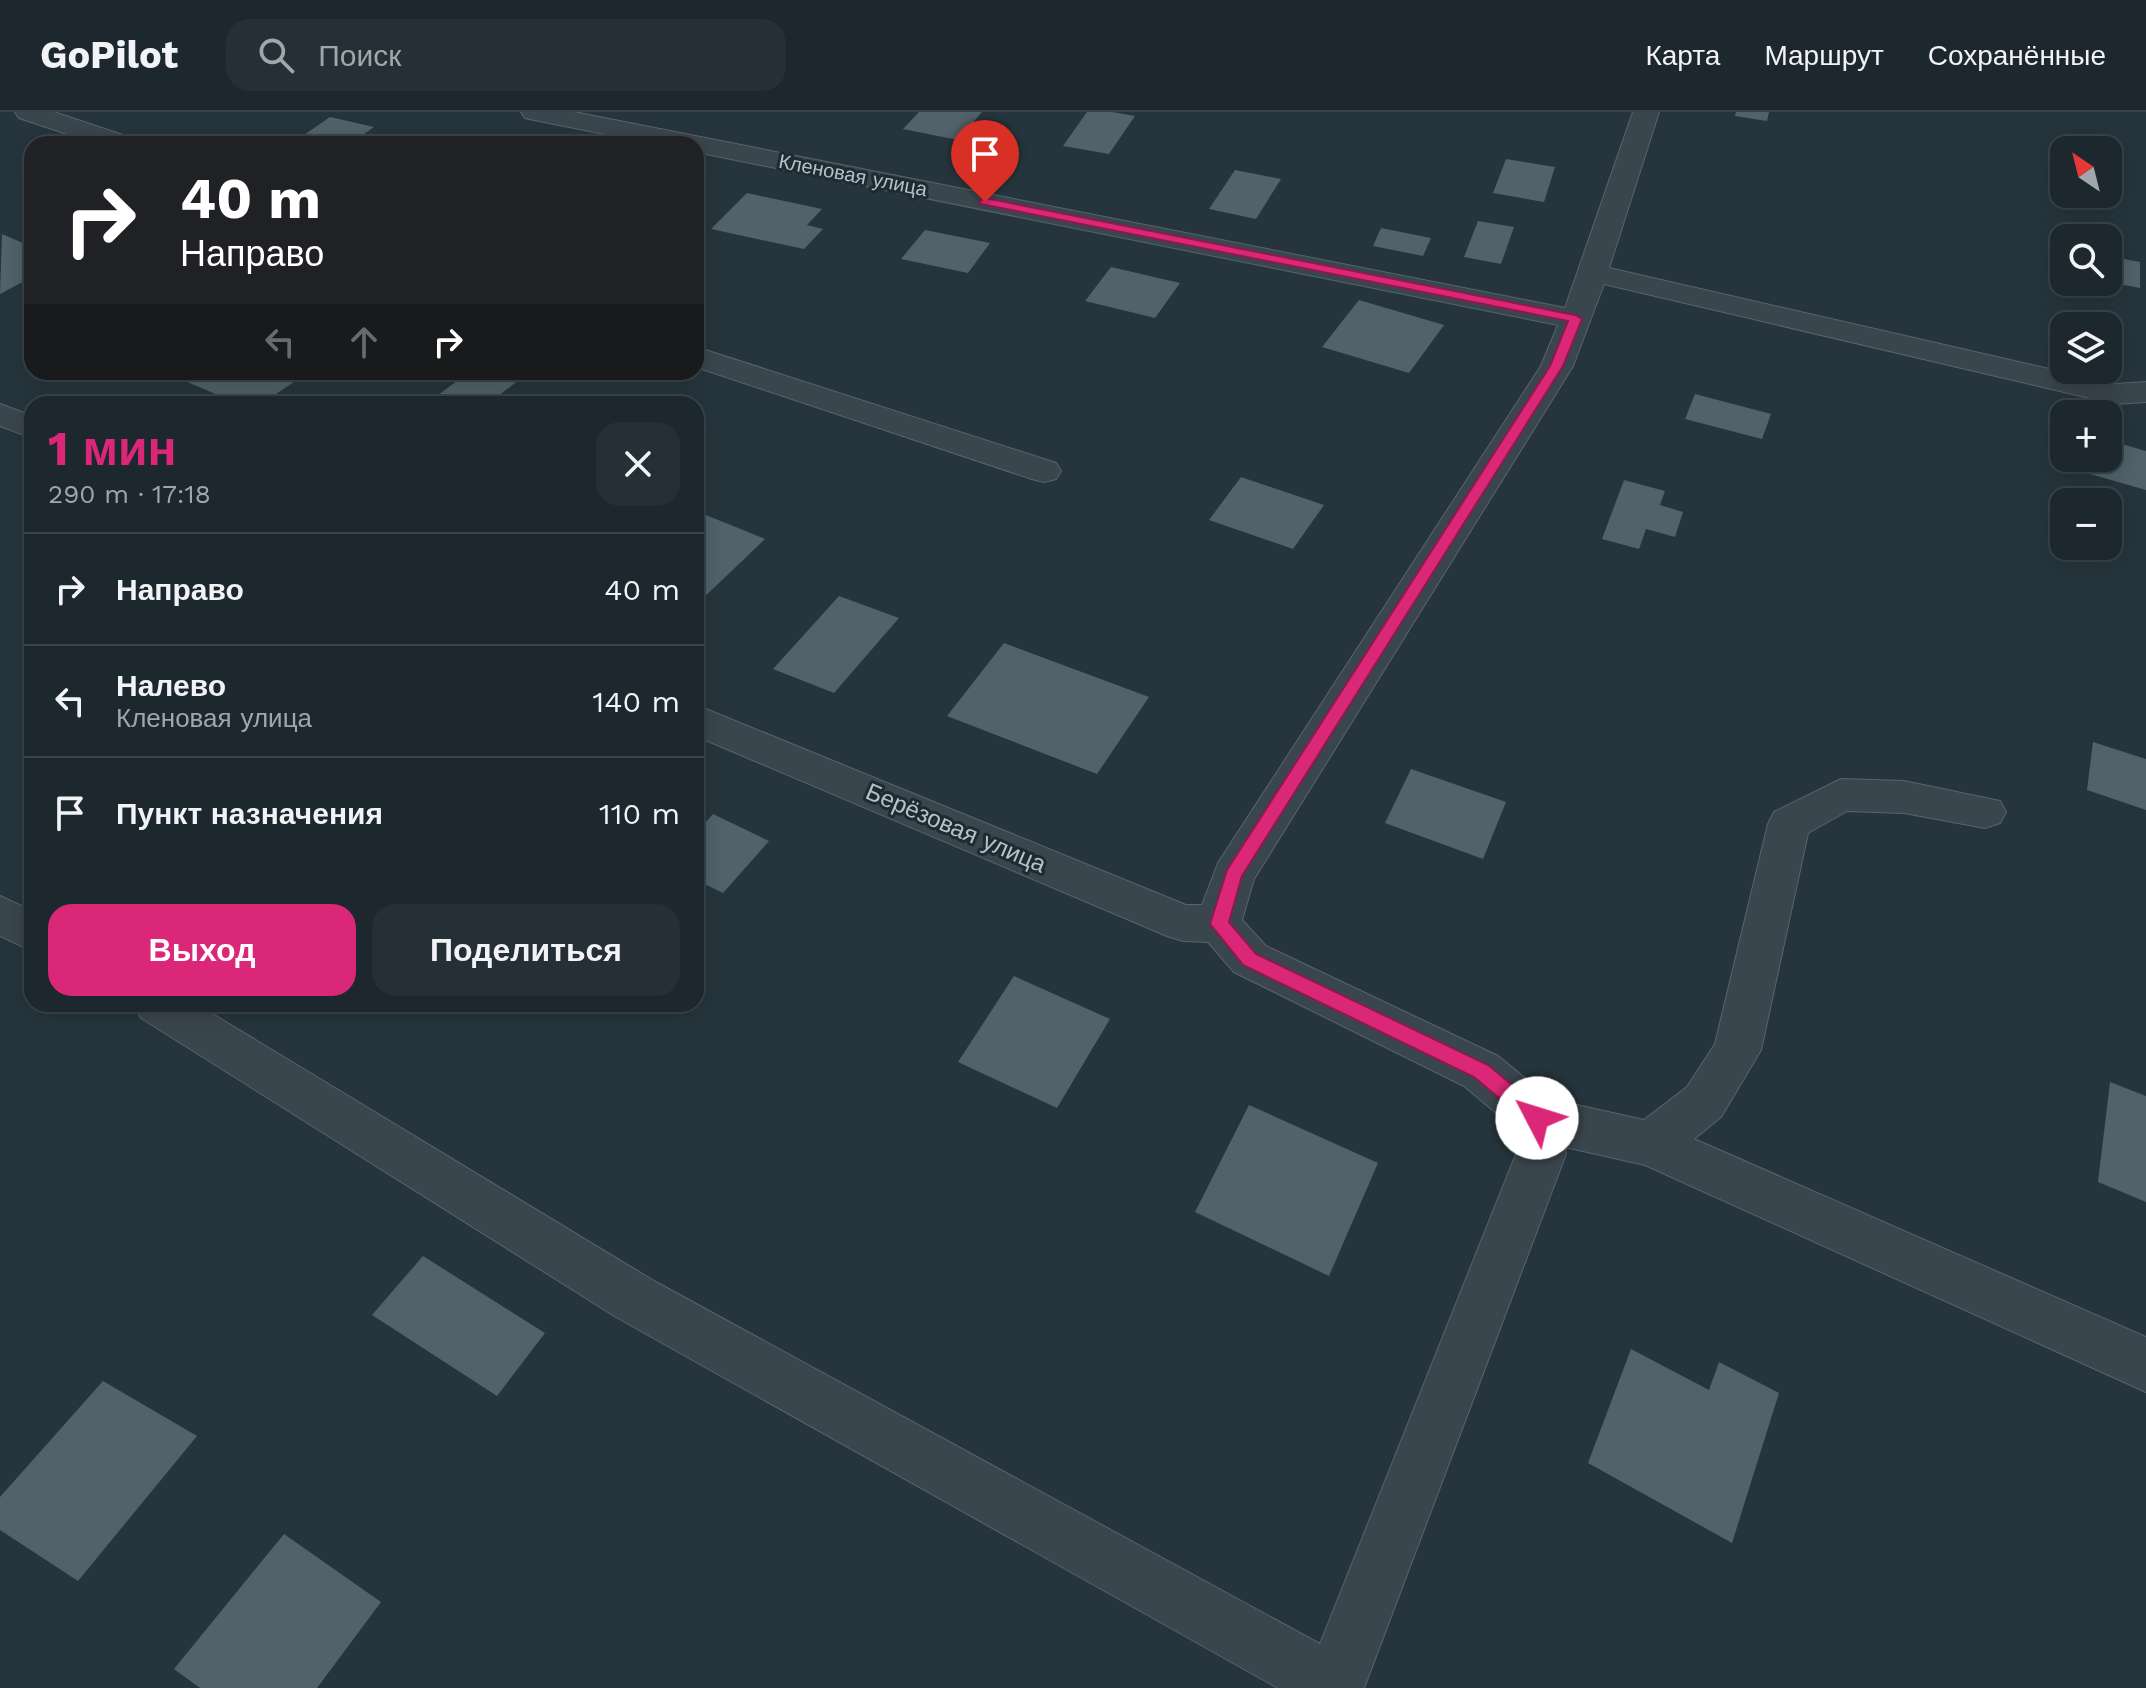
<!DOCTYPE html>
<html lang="ru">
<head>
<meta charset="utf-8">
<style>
  :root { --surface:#1c282e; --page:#253036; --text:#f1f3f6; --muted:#a0a6aa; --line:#3a444a; --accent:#db2777 }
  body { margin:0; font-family:"Work Sans",sans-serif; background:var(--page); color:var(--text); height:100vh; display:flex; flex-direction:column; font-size:30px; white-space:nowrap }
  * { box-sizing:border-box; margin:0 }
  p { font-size:26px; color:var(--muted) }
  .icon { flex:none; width:44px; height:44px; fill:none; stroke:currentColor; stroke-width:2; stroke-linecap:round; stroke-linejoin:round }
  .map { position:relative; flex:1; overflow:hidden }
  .details { position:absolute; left:24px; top:284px; width:680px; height:616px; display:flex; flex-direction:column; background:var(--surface); border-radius:24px; box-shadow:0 4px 20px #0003,0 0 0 2px var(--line) }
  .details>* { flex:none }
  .banner { position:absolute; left:24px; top:24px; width:680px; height:244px; border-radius:24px; box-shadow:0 4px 20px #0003,0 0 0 2px var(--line); background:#202124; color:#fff; overflow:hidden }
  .needle { width:52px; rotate:325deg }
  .buttons { position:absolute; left:2050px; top:24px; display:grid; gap:16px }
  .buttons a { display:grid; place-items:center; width:72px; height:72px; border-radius:16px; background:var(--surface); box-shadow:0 4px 20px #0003,0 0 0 2px var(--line); font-size:40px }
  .pin { position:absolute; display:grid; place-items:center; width:68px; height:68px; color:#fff; margin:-82px -34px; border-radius:50% 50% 50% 0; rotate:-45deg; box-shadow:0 0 8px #0007 }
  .pin .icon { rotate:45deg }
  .me { position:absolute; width:88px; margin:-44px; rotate:310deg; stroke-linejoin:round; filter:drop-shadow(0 0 6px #0008) }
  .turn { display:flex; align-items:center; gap:28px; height:168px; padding:0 24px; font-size:36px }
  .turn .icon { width:104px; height:104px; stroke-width:2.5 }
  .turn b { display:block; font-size:56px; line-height:68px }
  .lanes { display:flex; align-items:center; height:76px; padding:0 24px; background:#0003; justify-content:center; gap:40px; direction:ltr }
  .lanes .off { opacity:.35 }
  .round { display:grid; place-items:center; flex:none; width:84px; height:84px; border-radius:24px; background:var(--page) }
  .headline { display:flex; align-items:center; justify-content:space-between; height:136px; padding:0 24px }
  h1 { font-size:48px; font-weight:700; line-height:60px; color:var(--accent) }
  .cta { display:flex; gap:16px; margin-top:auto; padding:16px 24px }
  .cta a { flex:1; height:92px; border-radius:24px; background:var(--accent); color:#fff; font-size:32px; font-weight:700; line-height:92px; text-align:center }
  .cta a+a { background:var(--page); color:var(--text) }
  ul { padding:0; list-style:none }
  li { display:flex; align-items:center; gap:24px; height:112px; padding:0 24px; border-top:2px solid var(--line) }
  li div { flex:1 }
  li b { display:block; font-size:30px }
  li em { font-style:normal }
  header { display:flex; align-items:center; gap:48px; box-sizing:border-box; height:112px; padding:0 40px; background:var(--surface); border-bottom:2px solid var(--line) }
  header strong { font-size:38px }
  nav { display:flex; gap:44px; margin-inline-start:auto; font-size:28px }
  .search { width:560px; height:72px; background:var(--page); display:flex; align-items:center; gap:20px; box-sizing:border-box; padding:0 28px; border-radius:24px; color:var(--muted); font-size:30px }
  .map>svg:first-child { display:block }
  .building { fill:#51626a }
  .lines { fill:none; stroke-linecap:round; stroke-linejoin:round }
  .minor-casing { stroke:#58646b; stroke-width:2 }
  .minor { fill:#3a464d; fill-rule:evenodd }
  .route { fill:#db2777; stroke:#8e194d; stroke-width:2 }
  .labels { text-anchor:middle; stroke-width:6; stroke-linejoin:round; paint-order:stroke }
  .far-street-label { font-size:20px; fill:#b6c1c8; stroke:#1f2b32 }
  .street-label { font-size:24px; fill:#b6c1c8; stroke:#1f2b32 }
</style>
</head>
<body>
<header>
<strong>GoPilot</strong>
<div class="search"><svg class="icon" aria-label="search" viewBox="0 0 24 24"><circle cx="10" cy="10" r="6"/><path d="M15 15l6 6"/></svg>Поиск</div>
<nav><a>Карта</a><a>Маршрут</a><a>Сохранённые</a></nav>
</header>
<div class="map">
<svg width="2146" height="1576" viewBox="0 0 2146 1576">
  <rect width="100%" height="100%" fill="#26353d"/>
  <path class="building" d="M919 0H982L958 28 903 17Z
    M1087 0H1112L1135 4 1109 42 1063 34Z
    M1736 0H1769L1767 9 1735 4Z
    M330 5 374 15 350 32H291Z
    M1506 47 1555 55 1544 90 1493 81Z
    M1235 58 1281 67 1256 107 1209 97Z
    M747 81 822 97 807 113 823 117 804 137 711 117Z
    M1478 109 1514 115 1501 152 1464 145Z
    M1381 116 1431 126 1423 144 1373 134Z
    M925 118 990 131 968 161 901 147Z
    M2 122 32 135V165L0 182Z
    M2108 144 2140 150V176L2108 170Z
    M1111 155 1180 171 1155 206 1085 189Z
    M1359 188 1444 213 1409 261 1322 235Z
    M179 260H301L306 262 261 292H239L173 264Z
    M469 260H529L488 292H426Z
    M1695 282 1771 302 1762 327 1685 307Z
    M2108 328 2146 339V378L2076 358 2079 346H2108Z
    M1241 365 1324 393 1293 437 1209 408Z
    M1624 368 1665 379 1660 393 1683 400 1675 425 1646 417 1639 437 1602 427Z
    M696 399 765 427 696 493Z
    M839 484 899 506 834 581 773 557Z
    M1004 531 1149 585 1097 662 947 604Z
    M2093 630 2146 647V698L2087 678Z
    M1411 657 1506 690 1483 747 1385 711Z
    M713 702 769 729 723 781 696 768V721Z
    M1014 864 1110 907 1057 996 958 950Z
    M2110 970 2146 984V1090L2098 1070Z
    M1249 993 1378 1051 1329 1164 1195 1100Z
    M423 1144 545 1221 497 1284 372 1203Z
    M1631 1237 1709 1278 1719 1250 1779 1281 1732 1431 1588 1351Z
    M103 1269 197 1324 78 1469 0 1418V1385Z
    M284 1422 381 1490 317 1576H200L174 1557Z"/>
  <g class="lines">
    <g class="minor-casing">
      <path id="minor" d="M15 0H54L132 26 136 32H97L19 6Z
        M521 0H574L1565 196 1633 0H1659L1609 156 2115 272 2146 270V290L2115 292 1604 172 1573 254 1254 767 1242 808 1266 834 1498 944 1550 987 1644 1008 1687 975 1715 932 1768 712 1774 700 1841 667 1904 669 2000 689 2006 700 2000 711 1985 716 1904 701 1847 699 1808 721 1761 938 1721 1005 1694 1027 2146 1225V1280L1645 1053 1565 1035 1566 1042 1364 1576H1278L616 1205 141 906 134 892H196L654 1169 1320 1532 1516 1042 1514 1016 1464 974 1234 860 1208 830 1183 829 1167 824 696 624V593L1186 793H1202L1218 751 1541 254 1558 213 696 40V32H655L534 8 525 6Z
        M696 235 1056 351 1061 359 1056 367 1044 370 1032 367 696 255Z
        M0 292 32 304V326L0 314Z
        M0 784 32 799V839L0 824Z"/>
    </g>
    <use href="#minor" class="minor"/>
  </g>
  <path class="route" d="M985 86 1575 203 1582 207 1563 254 1242 764 1229 810 1256 842 1488 953 1545 1000 1548 1006 1545 1012 1537 1015 1530 1012 1474 965 1243 853 1210 812 1227 758 1550 254 1568 209 981 92 979 90Z"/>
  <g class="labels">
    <g class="far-street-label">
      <text transform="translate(853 63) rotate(11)" y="7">Кленовая улица</text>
    </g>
    <g class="street-label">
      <text transform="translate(956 716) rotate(23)" y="8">Берёзовая улица</text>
    </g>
  </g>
</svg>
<div class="buttons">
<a><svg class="needle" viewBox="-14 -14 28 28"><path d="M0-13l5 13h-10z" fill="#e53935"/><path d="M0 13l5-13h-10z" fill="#a0a6aa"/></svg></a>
<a><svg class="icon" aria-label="search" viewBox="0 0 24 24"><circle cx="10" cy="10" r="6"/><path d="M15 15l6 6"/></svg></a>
<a><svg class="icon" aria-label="layers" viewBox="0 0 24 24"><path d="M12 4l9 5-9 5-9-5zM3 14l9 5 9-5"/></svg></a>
<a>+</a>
<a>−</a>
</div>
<div class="pin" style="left:985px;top:90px;background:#d93025"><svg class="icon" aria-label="arrive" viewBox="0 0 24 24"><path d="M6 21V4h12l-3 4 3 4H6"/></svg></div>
<svg class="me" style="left:1537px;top:1006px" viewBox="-20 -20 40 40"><circle r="19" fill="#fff"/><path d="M0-13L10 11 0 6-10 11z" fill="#db2777"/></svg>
<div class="banner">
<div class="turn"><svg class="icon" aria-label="right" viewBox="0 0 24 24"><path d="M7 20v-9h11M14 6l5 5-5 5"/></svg><div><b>40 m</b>Направо</div></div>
<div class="lanes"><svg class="icon off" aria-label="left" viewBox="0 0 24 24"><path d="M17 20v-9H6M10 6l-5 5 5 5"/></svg><svg class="icon off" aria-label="ahead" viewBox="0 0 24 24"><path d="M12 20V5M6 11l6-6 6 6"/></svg><svg class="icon" aria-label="right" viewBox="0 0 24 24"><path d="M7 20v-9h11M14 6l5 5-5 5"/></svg></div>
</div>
<section class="details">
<div class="headline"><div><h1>1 мин</h1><p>290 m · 17:18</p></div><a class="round"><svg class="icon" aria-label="close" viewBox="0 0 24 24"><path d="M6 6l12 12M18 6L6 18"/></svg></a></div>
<ul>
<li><svg class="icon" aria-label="right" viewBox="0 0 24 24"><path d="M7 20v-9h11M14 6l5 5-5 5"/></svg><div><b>Направо</b></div><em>40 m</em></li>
<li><svg class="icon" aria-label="left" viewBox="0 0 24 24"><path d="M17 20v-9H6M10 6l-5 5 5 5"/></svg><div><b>Налево</b><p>Кленовая улица</p></div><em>140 m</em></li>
<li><svg class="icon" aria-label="arrive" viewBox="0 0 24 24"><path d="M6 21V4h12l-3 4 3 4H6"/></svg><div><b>Пункт назначения</b></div><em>110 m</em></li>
</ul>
<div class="cta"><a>Выход</a><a>Поделиться</a></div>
</section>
</div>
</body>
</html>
